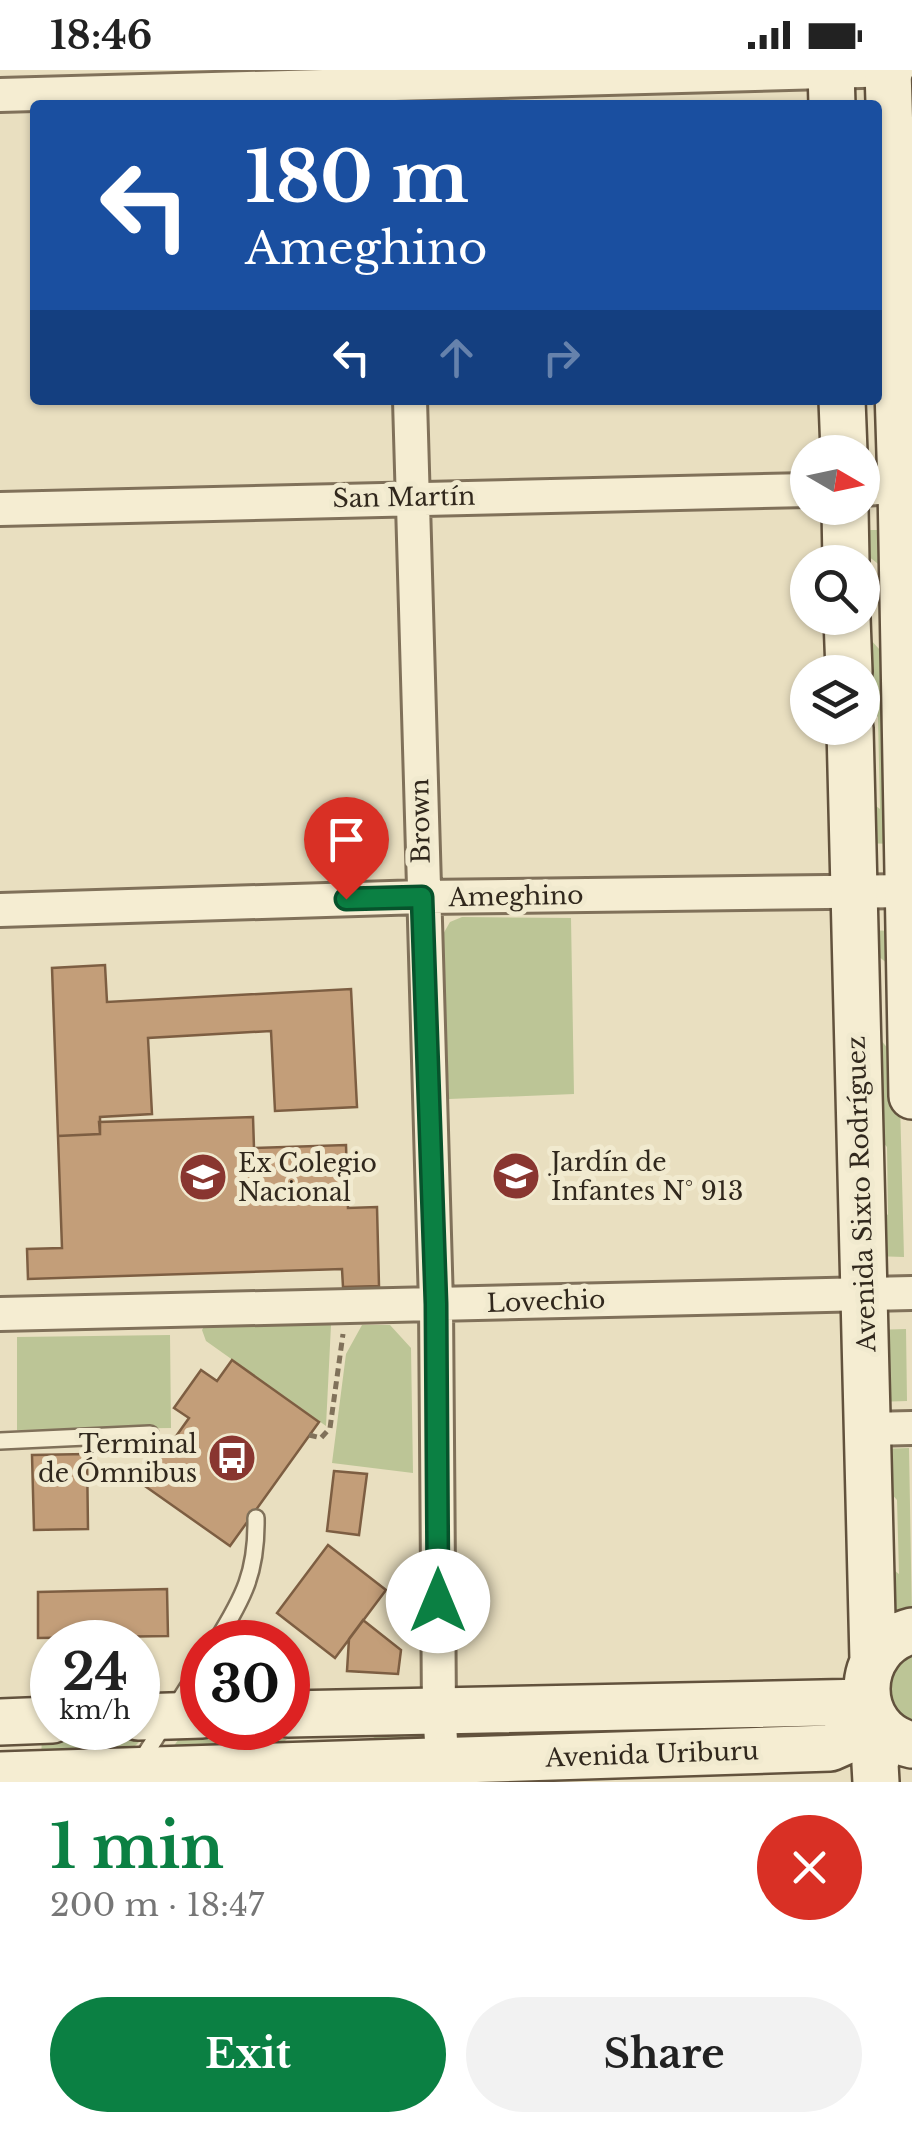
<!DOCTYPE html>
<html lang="en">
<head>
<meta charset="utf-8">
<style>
  :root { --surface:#fff; --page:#f2f2f2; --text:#222; --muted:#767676; --accent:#0b8043 }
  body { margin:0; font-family:"Libre Baskerville",serif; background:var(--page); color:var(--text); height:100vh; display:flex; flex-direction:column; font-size:38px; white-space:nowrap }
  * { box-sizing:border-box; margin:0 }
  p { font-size:32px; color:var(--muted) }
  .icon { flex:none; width:55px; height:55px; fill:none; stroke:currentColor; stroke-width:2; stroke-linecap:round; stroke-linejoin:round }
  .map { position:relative; height:1712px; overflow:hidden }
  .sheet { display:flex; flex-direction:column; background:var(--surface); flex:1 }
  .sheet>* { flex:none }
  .guide { position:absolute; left:30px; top:30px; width:852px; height:305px; border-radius:10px; box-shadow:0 2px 8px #0004; background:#1a4fa0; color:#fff; overflow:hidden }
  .needle { width:65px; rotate:99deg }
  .buttons { position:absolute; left:790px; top:365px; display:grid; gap:20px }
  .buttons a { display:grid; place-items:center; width:90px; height:90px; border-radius:50%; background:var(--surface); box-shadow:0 2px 8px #0004; font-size:50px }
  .speed { position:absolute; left:30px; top:1550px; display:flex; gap:20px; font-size:50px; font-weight:700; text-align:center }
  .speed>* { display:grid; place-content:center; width:130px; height:130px; border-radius:50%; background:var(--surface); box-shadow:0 2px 8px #0004; line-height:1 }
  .speed small { font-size:25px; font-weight:400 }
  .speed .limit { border:15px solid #d22; background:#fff; color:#111 }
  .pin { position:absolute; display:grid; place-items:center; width:85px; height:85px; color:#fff; margin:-102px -42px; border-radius:50% 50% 50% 0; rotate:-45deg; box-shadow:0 0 10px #0007 }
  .pin .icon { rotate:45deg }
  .me { position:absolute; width:110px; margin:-55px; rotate:0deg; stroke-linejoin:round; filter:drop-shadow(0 0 8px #0008) }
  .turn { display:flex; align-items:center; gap:35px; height:210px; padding:0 50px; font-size:45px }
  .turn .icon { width:130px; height:130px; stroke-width:2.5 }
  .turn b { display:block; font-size:70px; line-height:85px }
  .lanes { display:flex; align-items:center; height:95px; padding:0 50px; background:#0003; justify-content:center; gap:50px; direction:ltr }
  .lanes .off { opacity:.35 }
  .round { display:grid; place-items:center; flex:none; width:105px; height:105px; border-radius:52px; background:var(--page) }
  .head { display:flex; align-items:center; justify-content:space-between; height:170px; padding:0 50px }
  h1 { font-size:60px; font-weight:800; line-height:75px; color:var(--accent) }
  .action { display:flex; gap:20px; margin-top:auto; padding:20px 50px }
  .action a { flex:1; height:115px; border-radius:60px; background:var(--accent); color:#fff; font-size:40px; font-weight:800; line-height:115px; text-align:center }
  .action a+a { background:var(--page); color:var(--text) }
  .status { display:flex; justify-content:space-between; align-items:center; height:70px; padding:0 50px; background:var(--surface); direction:ltr }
  .status svg { height:28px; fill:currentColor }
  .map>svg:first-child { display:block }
  .green { fill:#bcc596 }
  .building { fill:#c39e79; stroke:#7d5e42; stroke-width:2.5 }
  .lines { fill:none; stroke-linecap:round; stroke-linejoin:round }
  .lane-casing { stroke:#80715a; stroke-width:20 }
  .street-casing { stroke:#80715a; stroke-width:38 }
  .secondary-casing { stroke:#62523d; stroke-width:50 }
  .path { stroke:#80715a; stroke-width:5; stroke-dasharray:8 5; stroke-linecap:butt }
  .lane { stroke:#f5edd2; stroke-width:15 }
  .street { stroke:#f5edd2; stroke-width:32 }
  .secondary { stroke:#f5edd2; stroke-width:45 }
  .route-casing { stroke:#07532c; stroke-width:25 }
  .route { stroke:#0b8043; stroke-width:18 }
  .labels { text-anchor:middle; stroke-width:10; stroke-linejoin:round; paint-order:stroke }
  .street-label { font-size:25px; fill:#31281d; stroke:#f1eacf }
  .poi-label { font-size:25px; fill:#31281d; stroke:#f1eacf; text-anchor:start }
</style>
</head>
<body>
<div class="status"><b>18:46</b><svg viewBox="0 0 49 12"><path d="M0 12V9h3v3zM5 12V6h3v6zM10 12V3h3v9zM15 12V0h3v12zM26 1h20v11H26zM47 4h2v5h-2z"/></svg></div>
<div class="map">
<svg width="912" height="1712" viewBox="0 0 912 1712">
  <rect width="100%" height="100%" fill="#e9dfc0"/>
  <path class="green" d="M853 460H885L886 500 868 486 870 569 889 590 893 774 862 773 860 724 880 739 878 647 863 633 862 492Z
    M462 847 571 848 574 1024 449 1029 442 866 450 852Z
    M864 860 895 861 897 901 878 886 880 969 899 992 904 1187 872 1186 871 1130 888 1145 887 1077 869 1056Z
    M206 1253 331 1255 326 1356 206 1271 202 1260Z
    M362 1255H390L411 1278 413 1403 332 1393 346 1284Z
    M906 1259 907 1331 876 1332 874 1260Z
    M170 1265 171 1358 17 1360V1267Z
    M909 1378 912 1550 891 1558 880 1490 899 1504 897 1430 878 1409 877 1379Z
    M912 1578V1663L887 1643 886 1600Z
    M404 1654 403 1680 361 1681 378 1663 292 1664 272 1684 165 1687 186 1660Z
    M149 1662 123 1688 41 1690 42 1665Z"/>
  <path class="building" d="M105 895 107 932 351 919 357 1037 275 1041 271 961 148 968 152 1044 100 1047V1064L58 1066 52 898Z
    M253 1047 254 1078 346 1075 348 1138 377 1137 379 1216 343 1217 342 1199 28 1209 27 1179 62 1178 58 1066 100 1064 99 1052Z
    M232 1290 319 1352 230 1476 142 1414 189 1348 174 1338 201 1300 217 1311Z
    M87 1384 88 1459 34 1460 32 1385Z
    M334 1401 367 1404 359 1465 327 1461Z
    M328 1475 386 1520 335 1588 277 1543Z
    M167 1519 168 1566 38 1568V1522Z
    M363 1550 401 1580 398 1604 347 1601 349 1569Z"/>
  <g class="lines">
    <g class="lane-casing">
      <path id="lane" d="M0 1371 150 1364
        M216 1572C244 1527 257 1502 256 1448
        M139 1694 202 1595"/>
    </g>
    <g class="street-casing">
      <path id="street" d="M0 25 897 0
        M410 330 436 1234 439 1642 444 1712
        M862 419 912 416
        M0 439 808 420
        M0 840 422 827 912 821
        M0 1244 912 1223
        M869 1359 912 1358"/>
    </g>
    <g class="secondary-casing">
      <path id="secondary" d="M831 0 832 35
        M888 0 901 416 912 1026
        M842 330 844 382
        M845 438 846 492
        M847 548 849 602
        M850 658 873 1590
        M912 1561C853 1576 851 1661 912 1675
        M288 1644 868 1632
        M138 1647 202 1645
        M0 1652 52 1650
        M0 1705 830 1678 880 1656
        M876 1712 875 1694 884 1661"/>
    </g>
    <path class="path" d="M309 1365 321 1368 330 1358 343 1264"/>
    <use href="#lane" class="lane"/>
    <use href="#street" class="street"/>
    <use href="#secondary" class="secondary"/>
  </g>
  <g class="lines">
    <g class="route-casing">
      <path id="route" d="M346 829 422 827 436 1234 438 1531"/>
    </g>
    <use href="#route" class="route"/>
  </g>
  <defs>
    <g id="school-disc" transform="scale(2.5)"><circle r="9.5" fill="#893630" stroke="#f1eacf"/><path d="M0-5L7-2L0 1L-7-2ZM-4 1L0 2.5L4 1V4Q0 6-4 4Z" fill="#fff"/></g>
    <g id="bus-disc" transform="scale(2.5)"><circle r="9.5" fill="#893630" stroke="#f1eacf"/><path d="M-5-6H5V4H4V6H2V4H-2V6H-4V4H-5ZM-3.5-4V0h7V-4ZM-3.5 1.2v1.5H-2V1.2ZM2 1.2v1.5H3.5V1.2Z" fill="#fff"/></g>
  </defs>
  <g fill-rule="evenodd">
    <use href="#school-disc" x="516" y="1106"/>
    <use href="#school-disc" x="203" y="1107"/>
    <use href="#bus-disc" x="232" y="1388"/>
  </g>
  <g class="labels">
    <g class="street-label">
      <text transform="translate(404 427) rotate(-1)" y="9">San Martín</text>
      <text transform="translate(420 751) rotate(-91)" y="9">Brown</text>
      <text transform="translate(516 826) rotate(-1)" y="9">Ameghino</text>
      <text transform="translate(861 1124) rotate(-92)" y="9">Avenida Sixto Rodríguez</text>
      <text transform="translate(546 1231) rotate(-2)" y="9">Lovechio</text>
      <text transform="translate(652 1684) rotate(-2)" y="9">Avenida Uriburu</text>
    </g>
    <g class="poi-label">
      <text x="551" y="1101">Jardín de<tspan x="551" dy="29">Infantes N° 913</tspan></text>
      <text x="238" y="1102">Ex Colegio<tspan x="238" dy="29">Nacional</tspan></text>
      <text x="197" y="1383" text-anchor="end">Terminal<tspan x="197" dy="29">de Ómnibus</tspan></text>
    </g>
  </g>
</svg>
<div class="buttons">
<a><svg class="needle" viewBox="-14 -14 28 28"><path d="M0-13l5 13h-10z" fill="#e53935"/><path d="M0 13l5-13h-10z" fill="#767676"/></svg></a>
<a><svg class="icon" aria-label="search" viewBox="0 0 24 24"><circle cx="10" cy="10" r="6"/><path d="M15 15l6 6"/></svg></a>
<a><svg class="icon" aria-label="layers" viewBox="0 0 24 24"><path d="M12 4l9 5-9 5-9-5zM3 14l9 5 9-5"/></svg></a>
</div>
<div class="speed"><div>24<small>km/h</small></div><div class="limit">30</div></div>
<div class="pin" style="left:346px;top:829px;background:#d93025"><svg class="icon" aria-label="arrive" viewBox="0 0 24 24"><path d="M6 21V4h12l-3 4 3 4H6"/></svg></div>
<svg class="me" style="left:438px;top:1531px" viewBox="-20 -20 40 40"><circle r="19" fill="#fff"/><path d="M0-13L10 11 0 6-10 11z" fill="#0b8043"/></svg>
<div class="guide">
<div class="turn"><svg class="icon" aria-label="left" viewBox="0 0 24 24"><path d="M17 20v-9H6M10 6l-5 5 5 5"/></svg><div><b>180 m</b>Ameghino</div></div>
<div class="lanes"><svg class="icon" aria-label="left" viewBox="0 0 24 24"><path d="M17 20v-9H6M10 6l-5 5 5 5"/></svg><svg class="icon off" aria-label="ahead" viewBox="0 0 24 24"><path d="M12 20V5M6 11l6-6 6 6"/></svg><svg class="icon off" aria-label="right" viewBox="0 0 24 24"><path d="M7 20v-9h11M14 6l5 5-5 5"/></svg></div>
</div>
</div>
<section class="sheet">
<div class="head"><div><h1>1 min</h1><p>200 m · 18:47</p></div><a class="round" style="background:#d93025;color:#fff"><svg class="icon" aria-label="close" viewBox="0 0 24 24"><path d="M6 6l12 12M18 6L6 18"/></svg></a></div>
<div class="action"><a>Exit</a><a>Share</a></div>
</section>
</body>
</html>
